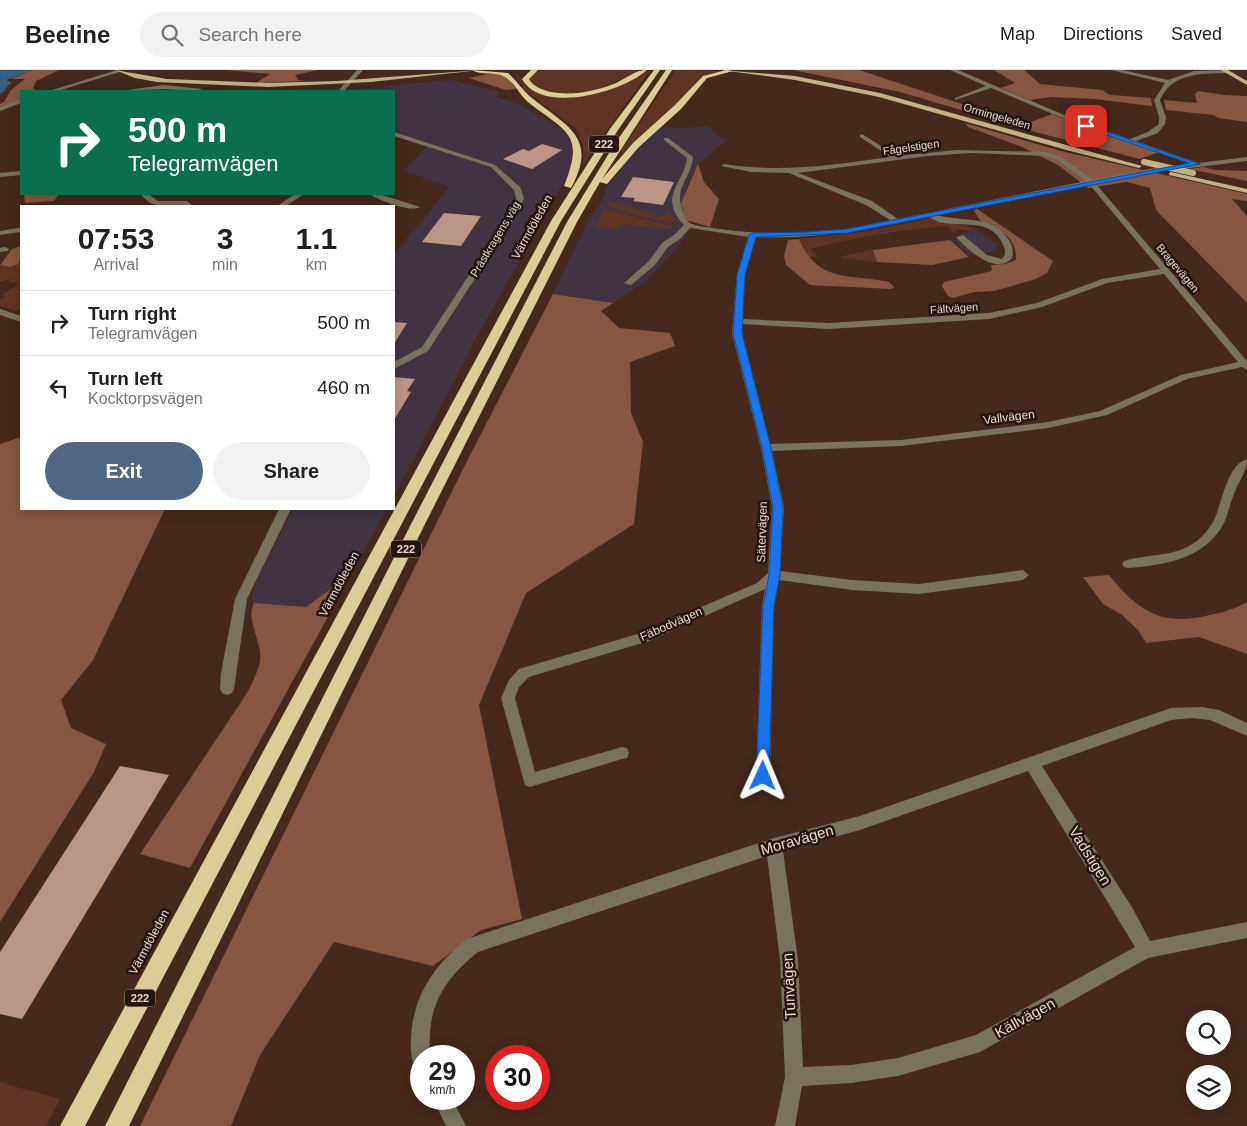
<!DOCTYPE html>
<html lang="en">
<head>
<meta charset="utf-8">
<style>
  :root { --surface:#fff; --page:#f2f2f2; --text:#202124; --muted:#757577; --line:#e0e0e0; --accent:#506685 }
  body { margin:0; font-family:Helvetica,sans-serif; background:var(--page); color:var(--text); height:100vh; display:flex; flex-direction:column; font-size:19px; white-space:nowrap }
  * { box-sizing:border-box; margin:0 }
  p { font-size:16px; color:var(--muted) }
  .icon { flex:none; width:28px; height:28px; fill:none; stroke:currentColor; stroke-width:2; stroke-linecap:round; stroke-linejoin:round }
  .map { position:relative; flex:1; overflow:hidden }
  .details { position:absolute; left:20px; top:135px; width:375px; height:305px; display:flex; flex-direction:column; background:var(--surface); border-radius:0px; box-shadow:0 2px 12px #0003 }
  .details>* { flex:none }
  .guide { position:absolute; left:20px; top:20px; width:375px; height:105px; border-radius:0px; box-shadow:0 2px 12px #0003; background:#0b6e4f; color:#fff; overflow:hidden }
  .fabs { position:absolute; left:1186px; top:940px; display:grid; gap:10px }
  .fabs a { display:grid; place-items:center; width:45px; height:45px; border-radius:50%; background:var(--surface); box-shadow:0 2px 12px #0003; font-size:25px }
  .speed { position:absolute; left:410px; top:975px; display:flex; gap:10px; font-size:25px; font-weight:700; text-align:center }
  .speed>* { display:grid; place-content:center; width:65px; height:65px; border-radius:50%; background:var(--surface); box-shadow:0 2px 12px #0003; line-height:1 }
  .speed small { font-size:12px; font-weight:400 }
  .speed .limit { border:8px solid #d22; background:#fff; color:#111 }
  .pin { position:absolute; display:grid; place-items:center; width:42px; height:42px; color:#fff; margin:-21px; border-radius:10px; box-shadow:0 2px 8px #0006 }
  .me { position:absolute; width:55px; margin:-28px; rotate:1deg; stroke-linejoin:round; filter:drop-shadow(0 0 4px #0008) }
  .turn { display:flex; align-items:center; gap:18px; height:105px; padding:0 25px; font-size:22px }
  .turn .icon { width:65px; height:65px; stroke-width:2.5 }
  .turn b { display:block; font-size:35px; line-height:42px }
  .eta { display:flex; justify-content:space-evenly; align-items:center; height:85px; text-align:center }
  .eta b { font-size:30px; font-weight:600; line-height:35px }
  .button { display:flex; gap:10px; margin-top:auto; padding:10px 25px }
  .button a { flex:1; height:58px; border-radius:30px; background:var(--accent); color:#fff; font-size:20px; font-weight:600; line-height:58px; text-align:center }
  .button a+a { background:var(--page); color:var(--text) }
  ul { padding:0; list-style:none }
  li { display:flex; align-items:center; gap:15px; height:65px; padding:0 25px; border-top:1px solid var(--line) }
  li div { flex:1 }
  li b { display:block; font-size:19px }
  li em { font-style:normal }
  header { display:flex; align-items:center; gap:30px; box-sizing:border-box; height:70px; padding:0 25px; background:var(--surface); border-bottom:1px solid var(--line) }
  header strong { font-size:24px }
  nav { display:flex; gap:28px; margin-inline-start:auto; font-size:18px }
  .search { width:350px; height:45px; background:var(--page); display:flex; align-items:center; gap:12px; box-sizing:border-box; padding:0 18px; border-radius:28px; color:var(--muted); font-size:19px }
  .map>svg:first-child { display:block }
  .industrial { fill:#413341 }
  .green { fill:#603422 }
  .forest { fill:#875641 }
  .water { fill:#346182 }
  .building { fill:#bb9687 }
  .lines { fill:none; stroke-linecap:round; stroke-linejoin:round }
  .minor { fill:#79725d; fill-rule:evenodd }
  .major { fill:#c1b286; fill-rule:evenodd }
  .highway { fill:#decc96; fill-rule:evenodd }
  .major-bridge { stroke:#c1b286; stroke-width:6 }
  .route { fill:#1a73e8; stroke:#114b97 }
  .labels { text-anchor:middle; stroke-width:5; stroke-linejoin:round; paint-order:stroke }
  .far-street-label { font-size:11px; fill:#ebd8d0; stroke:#231510 }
  .shield { fill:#231510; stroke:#af9e96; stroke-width:1 }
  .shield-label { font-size:11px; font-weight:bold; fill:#ebd8d0 }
  .street-label { font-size:12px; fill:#ebd8d0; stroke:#231510 }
  .near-street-label { font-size:15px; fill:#ebd8d0; stroke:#231510 }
</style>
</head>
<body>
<header>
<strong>Beeline</strong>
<div class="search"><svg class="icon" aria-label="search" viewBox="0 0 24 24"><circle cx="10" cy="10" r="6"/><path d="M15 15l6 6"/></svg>Search here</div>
<nav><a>Map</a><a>Directions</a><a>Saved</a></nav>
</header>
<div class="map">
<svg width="1247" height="1056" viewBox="0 0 1247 1056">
  <rect width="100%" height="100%" fill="#46281c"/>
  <path class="industrial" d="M450 10 498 21 499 25 496 27 522 35 557 56 568 65 572 74 573 91 568 105 481 259 394 427V185L449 117 404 101 429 74 394 62V21L266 20 353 19Z
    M708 56 725 71 698 94 685 120V154L689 161 674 182 646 211 613 233 553 224 588 151 606 124 604 120 631 86 661 57 682 58Z
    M977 159 1000 176 995 177 998 180 973 186 951 170 964 168 961 164Z
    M293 439H387L352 503 306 537 254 533 251 526 258 508Z"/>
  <path class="green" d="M514 0 527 18 547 25 567 27 604 22 650 0 583 95C585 82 583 69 575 58L525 20Z
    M541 0H639C607 19 564 35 530 13L529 7Z
    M676 0 719 1 702 6 681 30 622 84V79Z
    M611 131 661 147 668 143 679 150 677 153 643 147 606 135Z
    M605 139 673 157 670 159 621 154 618 159 596 156Z
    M931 148 938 149 943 154H957L977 159 968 161 958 159 954 163 948 156C900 160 856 167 810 179L818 187H809L799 169 863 162Z
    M873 180 877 192 842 188V186Z
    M21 186V237L17 241 0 236V230L6 227 2 225 19 214 9 212 11 209 0 212V195L10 197Z
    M0 1012 60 1029 46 1056H0Z"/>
  <path class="forest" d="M32 0H59L36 11 33 19 38 21H21V30L0 37V34L4 32 11 20 25 9H11Z
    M226 0H318L295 5 298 10 307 11 256 13 270 4Z
    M793 0H859L992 44 1028 53 1052 44 1087 59 1159 82 1140 89 1039 63 900 22Z
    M994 0H1024L1040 14 1102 20 1110 25 1151 28 1152 36 1095 29 1051 27 1030 30 1001 18 1015 13Z
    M494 3 508 7 516 19 506 20 469 8Z
    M1198 21 1224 25 1247 26V52L1219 48 1213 45 1166 40 1164 30 1197 33 1195 24Z
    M965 53 1061 81 1247 124V131L1232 129 1247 146V233L1156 140 1150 118 1127 112 1088 118 1058 95 1022 77 968 57Z
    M698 94 704 112 719 129 710 157 686 150 681 133Z
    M1203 97 1215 100 1247 101V111L1189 99Z
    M24 124H59L54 131 25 133Z
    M977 139 1053 191 1047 203 1036 209 994 221 974 222 953 228 948 226 942 216 944 212 992 201 991 195 1006 194 1016 190C1017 166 1000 161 983 153 979 150 976 144 974 140Z
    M799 169C819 214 847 203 889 212L894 217 891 219 810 215 786 195 784 186 788 170Z
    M950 170 969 187 932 195 877 192 873 180Z
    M21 176V186L18 194 10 197 0 195 12 179Z
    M553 224 613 233 601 241 619 258 670 263 675 276 630 292 631 343 643 372 634 454 526 523 479 635 522 849 481 860 433 896 334 872 260 985 231 1056H140L464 397Z
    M21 367V439H165L93 590 61 630 71 658 106 674 94 702 0 852V374Z
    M352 503 190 798 140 784 247 623C252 613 258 602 260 591 263 573 245 550 254 533L306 537Z
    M1109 505C1139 542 1162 557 1210 545 1224 542 1235 539 1247 532V584L1199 567 1146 573 1138 560 1122 545 1103 534 1083 507Z"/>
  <path class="water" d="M0 0H32L6 10 12 13 7 16 8 17 4 19 6 20 0 24Z"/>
  <path class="building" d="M542 74 562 80 532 99 503 89 523 79 529 81Z
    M633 107 674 112 663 135 633 131 635 128 621 127Z
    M444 143 481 146 461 176 422 172Z
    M394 252 407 253 394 274Z
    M394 307 415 309 407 321 411 322 394 350Z
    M120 696 169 705 22 949 0 944V882Z"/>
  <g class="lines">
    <path class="minor" d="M117 0 123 1 58 21H49Z
      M357 0H363L344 21H338Z
      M950 0H958L1088 55 1130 69 1148 62 1159 54V47L1154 30 1165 13 1111 0H1122L1168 10 1194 1 1227 0 1225 3C1199 4 1172 3 1160 30L1166 47 1165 54 1158 63 1136 71 1198 93 1247 87V91L1149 103 1096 114 1247 291V300L1242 297 1187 309 1107 345 1048 358 901 376 772 381 784 437 780 501 852 510 919 514 1023 500 1029 505 1023 510 919 524 852 520 779 510 774 536 770 706 768 711 763 713 758 711 756 706 762 536 765 519 649 571 529 607 519 617 515 628 535 702 622 677 627 678 629 683 627 688 622 689 530 717 525 715 501 628 509 610 519 599 641 563 757 513 768 503 772 437 761 378 732 263 737 205 748 167 690 158 680 169 668 177 655 195 631 215 624 213 649 191 662 173 674 165 684 155C657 126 684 114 687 88L664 70V68H668L693 87C691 110 672 118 684 144 685 147 687 151 690 153 696 156 706 157 713 158 757 165 802 165 846 159 861 157 876 153 890 150L866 135 789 103 751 102 721 96 724 94C782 103 832 95 890 87L860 67V65L862 64 897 86 957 80 1045 82 1060 86 1093 110 1149 99 1191 94 1084 57 991 18 955 30V28L986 16ZM971 83 1045 86 1056 89 1086 111 898 149 872 131 798 103 928 86ZM1090 115 1160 199 1102 209 1037 233 989 243 829 253 742 249 745 205 756 167C816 170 872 158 930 147 948 163 991 142 1003 175 1006 180 1006 185 1002 189L987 185 963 165 956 167C968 180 996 206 1012 188 1014 180 1012 173 1006 166 990 145 960 152 937 145ZM1164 204 1238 292 1181 305 1100 341 1048 352 901 370 770 374 742 263V254L829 259 989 249 1042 237 1107 213Z
      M164 15 202 19 199 21 164 19 120 21Z
      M21 29V33L0 41V37Z
      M394 62 495 95 520 117 524 128 518 142 428 281 394 299V292L422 277 510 142 516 128 514 120 491 97 394 66Z
      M21 101V105L0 107V103Z
      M141 124H148L158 131H187L193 136C177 137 151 141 141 124Z
      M295 124H304L286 136H277Z
      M369 124H379L420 137C411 143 378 130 369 124Z
      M18 158H21V162L0 165V161Z
      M5 177 9 179 8 181 0 182V178Z
      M0 239 21 246V252L0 245Z
      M1247 389C1247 402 1238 412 1234 424 1230 434 1228 444 1224 453 1205 489 1165 495 1128 498L1124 497 1122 494 1124 491C1149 483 1176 488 1198 470 1204 465 1209 459 1213 452 1222 436 1226 395 1247 389Z
      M279 439H291L247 529 234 619 232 623 227 625 222 623 220 619 221 603 235 529Z
      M1202 637 1219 640 1247 653V666L1210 650 1192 648 1171 650 1042 696 1133 839 1150 871 1247 852V868L1148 888 980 982 898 1006 851 1013 802 1016 795 1056H775L785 1007 780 890 767 786 478 882C441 912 427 938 430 986H421V999L414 997C411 987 410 976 411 966 414 924 435 894 467 869L774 768 860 746 1171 638ZM1028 701 1135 877 976 965 898 988 851 995 803 997 798 890 783 781 860 760Z
      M433 1029H452L466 1056H446Z"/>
    <path class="major" d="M115 0 167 9 268 13 337 11 480 0 371 12 268 17 157 12 135 8Z
      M720 0 795 6 880 23 1142 96 1139 98 1070 81 879 27 795 10Z
      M1221 0H1228L1247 11V15Z
      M1171 102 1247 119V123L1169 105V103Z"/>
    <path class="highway" d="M472 0 508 3C517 11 523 21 532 28 566 56 599 67 571 118L564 116C585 64 567 62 529 33 520 26 515 13 505 7 496 1 481 6 472 0Z
      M531 0H538L529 9C533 17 543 20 551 22 573 26 596 21 616 13 627 8 635 0 647 0 623 22 542 45 522 9Z
      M654 0H660L618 60 561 151 85 1056H60L551 151 610 59Z
      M666 0H672L602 109 633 73 675 35 703 6 726 0 733 1 707 8 681 39 639 77 607 114 600 112 577 152 422 460 129 1056H105L408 460 567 152 614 75Z"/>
    <path class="major-bridge" d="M1144 92 1193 103"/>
  </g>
  <path class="route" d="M1084 54 1200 94 847 163 756 167 745 205 742 263 771 378 783 437 780 505 774 536 769 706 767 710 763 712 758 710 756 706 763 536 769 505 773 437 762 378 733 263 737 205 749 165 753 163 806 162 847 159 1189 93 1084 57Z"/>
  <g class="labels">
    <g class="far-street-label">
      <text transform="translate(997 46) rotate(16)" y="4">Ormingeleden</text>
      <text transform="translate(911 77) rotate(-8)" y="4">Fågelstigen</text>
      <text transform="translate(495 169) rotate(-59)" y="4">Prästkragens väg</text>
      <text transform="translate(1178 198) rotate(50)" y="4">Bragevägen</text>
      <text transform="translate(954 238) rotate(-4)" y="4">Fältvägen</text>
    </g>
    <g class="shield">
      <rect x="589" y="65.5" width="30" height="17" rx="4"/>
      <rect x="391" y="470.5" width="30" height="17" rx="4"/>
      <rect x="125" y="919.5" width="30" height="17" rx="4"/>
    </g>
    <g class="shield-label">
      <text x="604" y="78">222</text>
      <text x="406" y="483">222</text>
      <text x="140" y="932">222</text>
    </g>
    <g class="street-label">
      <text transform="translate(532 157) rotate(-61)" y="4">Värmdöleden</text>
      <text transform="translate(1009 347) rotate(-7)" y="4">Vallvägen</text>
      <text transform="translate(762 462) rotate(-88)" y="4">Sätervägen</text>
      <text transform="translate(339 514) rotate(-62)" y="4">Värmdöleden</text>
      <text transform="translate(671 554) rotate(-24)" y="4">Fäbodvägen</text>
      <text transform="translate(149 872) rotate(-62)" y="4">Värmdöleden</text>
    </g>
    <g class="near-street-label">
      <text transform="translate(797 770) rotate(-16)" y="5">Moravägen</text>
      <text transform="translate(1090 786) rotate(58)" y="5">Vadstigen</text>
      <text transform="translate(789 916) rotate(-93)" y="5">Tunvägen</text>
      <text transform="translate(1025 948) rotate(-29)" y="5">Källvägen</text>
    </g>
  </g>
</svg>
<div class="fabs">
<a><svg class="icon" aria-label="search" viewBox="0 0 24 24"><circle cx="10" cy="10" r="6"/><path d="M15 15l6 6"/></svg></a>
<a><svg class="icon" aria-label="layers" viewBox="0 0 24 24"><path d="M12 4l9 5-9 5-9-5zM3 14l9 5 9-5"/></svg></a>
</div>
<div class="speed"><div>29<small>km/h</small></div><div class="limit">30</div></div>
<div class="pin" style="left:1086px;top:56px;background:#d93025"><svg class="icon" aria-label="arrive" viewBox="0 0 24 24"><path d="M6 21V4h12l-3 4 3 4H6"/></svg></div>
<svg class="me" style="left:763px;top:706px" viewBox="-20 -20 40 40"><path d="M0-17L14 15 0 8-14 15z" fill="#1a73e8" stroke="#fff" stroke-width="4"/></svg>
<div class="guide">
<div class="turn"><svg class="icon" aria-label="right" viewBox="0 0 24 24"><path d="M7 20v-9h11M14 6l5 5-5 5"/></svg><div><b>500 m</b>Telegramvägen</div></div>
</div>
<section class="details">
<div class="eta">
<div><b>07:53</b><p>Arrival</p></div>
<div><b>3</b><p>min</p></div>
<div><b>1.1</b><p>km</p></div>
</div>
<ul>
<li><svg class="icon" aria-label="right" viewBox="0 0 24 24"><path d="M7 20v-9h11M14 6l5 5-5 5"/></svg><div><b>Turn right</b><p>Telegramvägen</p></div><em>500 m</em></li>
<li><svg class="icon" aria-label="left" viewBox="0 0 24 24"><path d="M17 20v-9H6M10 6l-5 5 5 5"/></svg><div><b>Turn left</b><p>Kocktorpsvägen</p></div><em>460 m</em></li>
</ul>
<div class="button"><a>Exit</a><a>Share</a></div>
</section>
</div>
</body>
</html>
